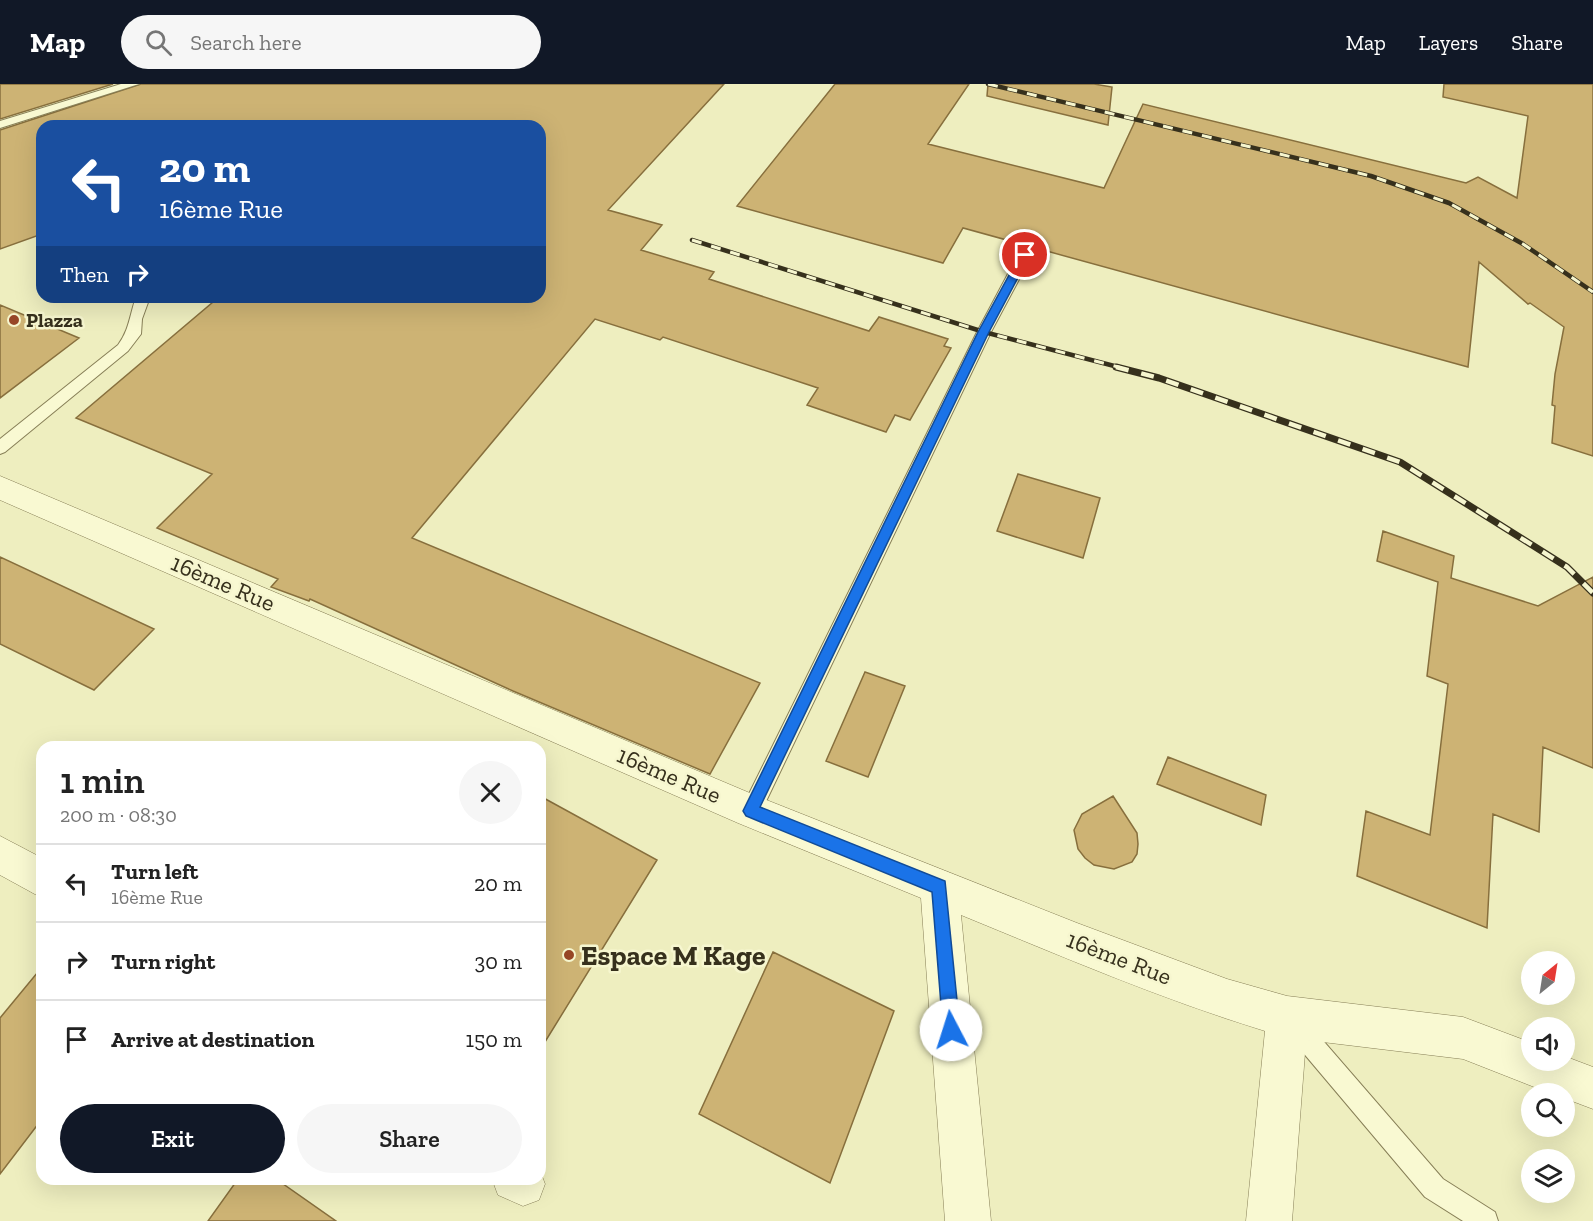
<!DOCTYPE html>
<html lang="en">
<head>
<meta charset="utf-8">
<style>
  :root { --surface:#fff; --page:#f6f6f6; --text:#222; --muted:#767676; --line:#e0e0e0; --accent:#111827 }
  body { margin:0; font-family:"Zilla Slab",serif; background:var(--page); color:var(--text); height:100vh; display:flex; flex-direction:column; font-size:22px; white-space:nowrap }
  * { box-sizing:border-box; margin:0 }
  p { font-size:20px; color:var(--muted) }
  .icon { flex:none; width:33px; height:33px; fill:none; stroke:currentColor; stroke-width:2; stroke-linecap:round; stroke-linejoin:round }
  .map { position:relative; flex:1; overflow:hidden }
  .drawer { position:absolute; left:36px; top:657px; width:510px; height:444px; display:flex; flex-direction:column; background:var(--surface); border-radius:18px; box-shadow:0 6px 24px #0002 }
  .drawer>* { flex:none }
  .banner { position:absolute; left:36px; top:36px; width:510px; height:183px; border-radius:18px; box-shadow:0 6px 24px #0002; background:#1a4fa0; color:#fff; overflow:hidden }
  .needle { width:39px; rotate:30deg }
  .tools { position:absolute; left:1521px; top:867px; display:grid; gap:12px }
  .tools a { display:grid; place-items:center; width:54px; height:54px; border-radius:50%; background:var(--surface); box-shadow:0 6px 24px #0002; font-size:30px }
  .pin { position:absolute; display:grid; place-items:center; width:51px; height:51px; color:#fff; margin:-26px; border:3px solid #fff; border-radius:50%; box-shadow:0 2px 6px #0007 }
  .me { position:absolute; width:66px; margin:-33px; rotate:355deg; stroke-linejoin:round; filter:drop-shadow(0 0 4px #0008) }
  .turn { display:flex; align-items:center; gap:21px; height:126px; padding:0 24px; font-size:27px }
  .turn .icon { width:78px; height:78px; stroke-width:2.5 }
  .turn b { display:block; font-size:42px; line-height:51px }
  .then { display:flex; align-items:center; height:57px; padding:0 24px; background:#0003; gap:12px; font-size:22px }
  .round { display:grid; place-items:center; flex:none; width:63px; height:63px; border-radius:32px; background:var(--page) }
  .overview { display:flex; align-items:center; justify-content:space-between; height:102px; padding:0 24px }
  h1 { font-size:36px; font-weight:600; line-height:45px }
  .cta { display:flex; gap:12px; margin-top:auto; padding:12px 24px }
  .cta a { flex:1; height:69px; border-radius:36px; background:var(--accent); color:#fff; font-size:24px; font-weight:600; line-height:69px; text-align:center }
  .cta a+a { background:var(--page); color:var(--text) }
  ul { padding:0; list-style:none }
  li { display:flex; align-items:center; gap:18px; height:78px; padding:0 24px; border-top:2px solid var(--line) }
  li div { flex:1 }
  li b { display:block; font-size:22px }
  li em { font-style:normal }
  header { display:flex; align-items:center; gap:36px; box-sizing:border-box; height:84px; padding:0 30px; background:var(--accent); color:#fff }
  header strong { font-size:28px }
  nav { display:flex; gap:33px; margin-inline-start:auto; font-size:21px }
  .search { width:420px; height:54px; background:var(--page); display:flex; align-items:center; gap:15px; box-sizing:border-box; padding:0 21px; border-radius:33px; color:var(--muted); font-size:22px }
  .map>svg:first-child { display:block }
  .building { fill:#cdb374; stroke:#876f3d; stroke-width:1.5 }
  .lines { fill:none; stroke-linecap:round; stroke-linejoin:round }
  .service-casing { stroke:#877f57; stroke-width:2 }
  .minor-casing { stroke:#877f57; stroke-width:1 }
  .service { fill:#f9f9d2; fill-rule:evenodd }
  .minor { fill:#f9f9d2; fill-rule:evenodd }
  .rail-far1-casing { stroke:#36301c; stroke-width:4.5 }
  .rail-casing { stroke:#36301c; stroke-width:7 }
  .rail-far1 { stroke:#f6f6cf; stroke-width:3; stroke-dasharray:10; stroke-linecap:butt }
  .rail { stroke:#f6f6cf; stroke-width:4.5; stroke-dasharray:13; stroke-linecap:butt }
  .route { fill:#1a73e8; stroke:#114b97; stroke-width:1.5 }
  .poi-dot { fill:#974626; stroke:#f6f6cf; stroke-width:2 }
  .labels { text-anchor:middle; stroke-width:5; stroke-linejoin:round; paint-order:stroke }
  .far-poi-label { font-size:20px; font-weight:bold; fill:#36301c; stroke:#f6f6cf; text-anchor:start }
  .street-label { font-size:24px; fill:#36301c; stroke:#f6f6cf }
  .near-poi-label { font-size:28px; font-weight:bold; fill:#36301c; stroke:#f6f6cf; text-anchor:start }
</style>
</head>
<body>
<header>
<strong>Map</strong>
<div class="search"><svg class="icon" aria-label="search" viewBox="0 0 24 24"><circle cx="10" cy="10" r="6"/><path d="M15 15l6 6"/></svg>Search here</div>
<nav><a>Map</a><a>Layers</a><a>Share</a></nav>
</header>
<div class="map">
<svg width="1593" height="1137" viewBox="0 0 1593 1137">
  <rect width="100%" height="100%" fill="#eeeebf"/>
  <path class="building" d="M0 0H113L0 35Z
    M141 0H724L608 126 662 141 641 166 714 188 709 195 869 247 879 233 948 255 944 262 951 264 910 336 895 331 886 348 807 321 818 304 663 253 660 256 595 235 412 454 760 599 710 690 513 607 310 515 309 517 271 503 278 495 157 444 212 390 76 334 219 213H540V42H42V150L0 165V46Z
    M835 0H969L928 60 1104 104 1143 20 1466 99 1478 93 1517 114 1528 32 1443 13 1444 0H1593V372L1552 359 1555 322 1552 321 1555 290 1564 243 1530 219 1528 220 1479 178 1468 283 963 144 943 179 737 122Z
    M988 0H1094L1112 3 1108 41 987 12Z
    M0 221 79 254 0 314Z
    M1018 390 1100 414 1083 474 997 447Z
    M1383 447 1454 472 1451 494 1538 522 1593 493V684L1543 663 1539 748 1493 730 1487 844 1357 792 1366 727 1430 751 1448 600 1427 592 1438 498 1377 477Z
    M0 473 154 545 94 606 0 560Z
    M865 588 905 602 868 693 826 677Z
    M1168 673 1266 711 1261 741 1157 700Z
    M540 712 657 776 540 966Z
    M1113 712 1137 749 1138 760 1137 770 1132 778 1114 785 1094 781 1085 774 1078 765 1074 746 1082 730Z
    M773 868 894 927 830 1099 699 1030Z
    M42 883V1035L0 1090V934Z
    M238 1095H276L336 1137H208Z"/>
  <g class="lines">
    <g class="service-casing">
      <path id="service" d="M121 0H139L0 44V37Z
        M1025 167 1032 171 991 248 758 734 751 737 744 734 741 727 744 720 977 248 1018 171Z
        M136 213H150L142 235 141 250 128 267 5 368 0 370V355L118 261C129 247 130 230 136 213Z
        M1292 927 1300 930 1443 1095 1495 1128 1498 1137H1463L1425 1113 1284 946 1281 938 1284 930Z"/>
    </g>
    <g class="minor-casing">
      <path id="minor" d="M0 392 764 715 1077 839 1227 895 1287 912 1463 933 1532 959V976H1564V972L1593 983V1025L1564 1014V1010H1552L1463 975 1306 956 1292 1137H1246L1265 947C1161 915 1061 872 961 831L991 1137H945L921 814 738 739 0 416Z
        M0 752 42 774V814L0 791Z
        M540 1087 545 1100 539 1116 523 1122 498 1111 492 1095H540Z"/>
    </g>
    <use href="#service" class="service"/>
    <use href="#minor" class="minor"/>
    <g class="rail-far1-casing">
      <path id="rail-far1" d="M988 0 1371 92 1449 119 1523 160 1593 208
        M692 156 984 248 1122 284"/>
    </g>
    <g class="rail-casing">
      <path id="rail" d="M1116 283 1159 294 1400 378 1567 483 1593 509"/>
    </g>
    <use href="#rail-far1" class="rail-far1"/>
    <use href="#rail" class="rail"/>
  </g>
  <path class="route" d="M1025 168 1030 171 989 248 760 723 945 797 960 946 957 952 951 955 945 952 943 946 932 808 746 732 743 727 978 248 1020 171Z"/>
  <g class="poi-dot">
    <circle cx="14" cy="236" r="6"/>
    <circle cx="569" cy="871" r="6"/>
  </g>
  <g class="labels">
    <g class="far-poi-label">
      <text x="26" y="243">Plazza</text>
    </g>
    <g class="street-label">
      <text transform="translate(223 499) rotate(23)" y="8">16ème Rue</text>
      <text transform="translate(669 691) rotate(23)" y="8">16ème Rue</text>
      <text transform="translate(1119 874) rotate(21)" y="8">16ème Rue</text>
    </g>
    <g class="near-poi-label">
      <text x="581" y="881">Espace M Kage</text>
    </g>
  </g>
</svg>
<div class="tools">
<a><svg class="needle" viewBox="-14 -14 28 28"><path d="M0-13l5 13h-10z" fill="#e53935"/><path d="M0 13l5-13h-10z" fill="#767676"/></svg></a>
<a><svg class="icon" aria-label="sound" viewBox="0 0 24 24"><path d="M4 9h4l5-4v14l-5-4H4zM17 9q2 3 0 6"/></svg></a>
<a><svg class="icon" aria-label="search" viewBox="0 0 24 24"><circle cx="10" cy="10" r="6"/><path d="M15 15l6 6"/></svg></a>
<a><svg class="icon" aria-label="layers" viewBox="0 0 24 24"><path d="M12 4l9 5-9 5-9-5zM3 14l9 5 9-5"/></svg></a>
</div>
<div class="pin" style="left:1025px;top:171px;background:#d93025"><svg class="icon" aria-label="arrive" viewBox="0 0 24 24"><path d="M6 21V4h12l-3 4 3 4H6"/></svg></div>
<svg class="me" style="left:951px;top:946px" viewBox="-20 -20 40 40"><circle r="19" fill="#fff"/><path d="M0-13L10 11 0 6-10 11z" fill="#1a73e8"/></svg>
<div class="banner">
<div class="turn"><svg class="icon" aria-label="left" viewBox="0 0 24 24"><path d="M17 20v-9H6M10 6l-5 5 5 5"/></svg><div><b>20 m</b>16ème Rue</div></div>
<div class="then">Then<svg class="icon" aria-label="right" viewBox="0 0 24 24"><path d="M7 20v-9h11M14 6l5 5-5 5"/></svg></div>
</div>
<section class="drawer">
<div class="overview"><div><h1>1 min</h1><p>200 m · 08:30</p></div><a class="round"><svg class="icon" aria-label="close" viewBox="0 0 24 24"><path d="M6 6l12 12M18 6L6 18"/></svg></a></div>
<ul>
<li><svg class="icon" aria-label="left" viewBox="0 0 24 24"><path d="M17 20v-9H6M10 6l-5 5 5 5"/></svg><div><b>Turn left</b><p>16ème Rue</p></div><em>20 m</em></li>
<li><svg class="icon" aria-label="right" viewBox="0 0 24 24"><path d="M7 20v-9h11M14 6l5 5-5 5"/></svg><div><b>Turn right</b></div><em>30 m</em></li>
<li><svg class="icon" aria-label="arrive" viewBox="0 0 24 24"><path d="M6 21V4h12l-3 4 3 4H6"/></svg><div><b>Arrive at destination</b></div><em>150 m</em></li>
</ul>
<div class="cta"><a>Exit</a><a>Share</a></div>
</section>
</div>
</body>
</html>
